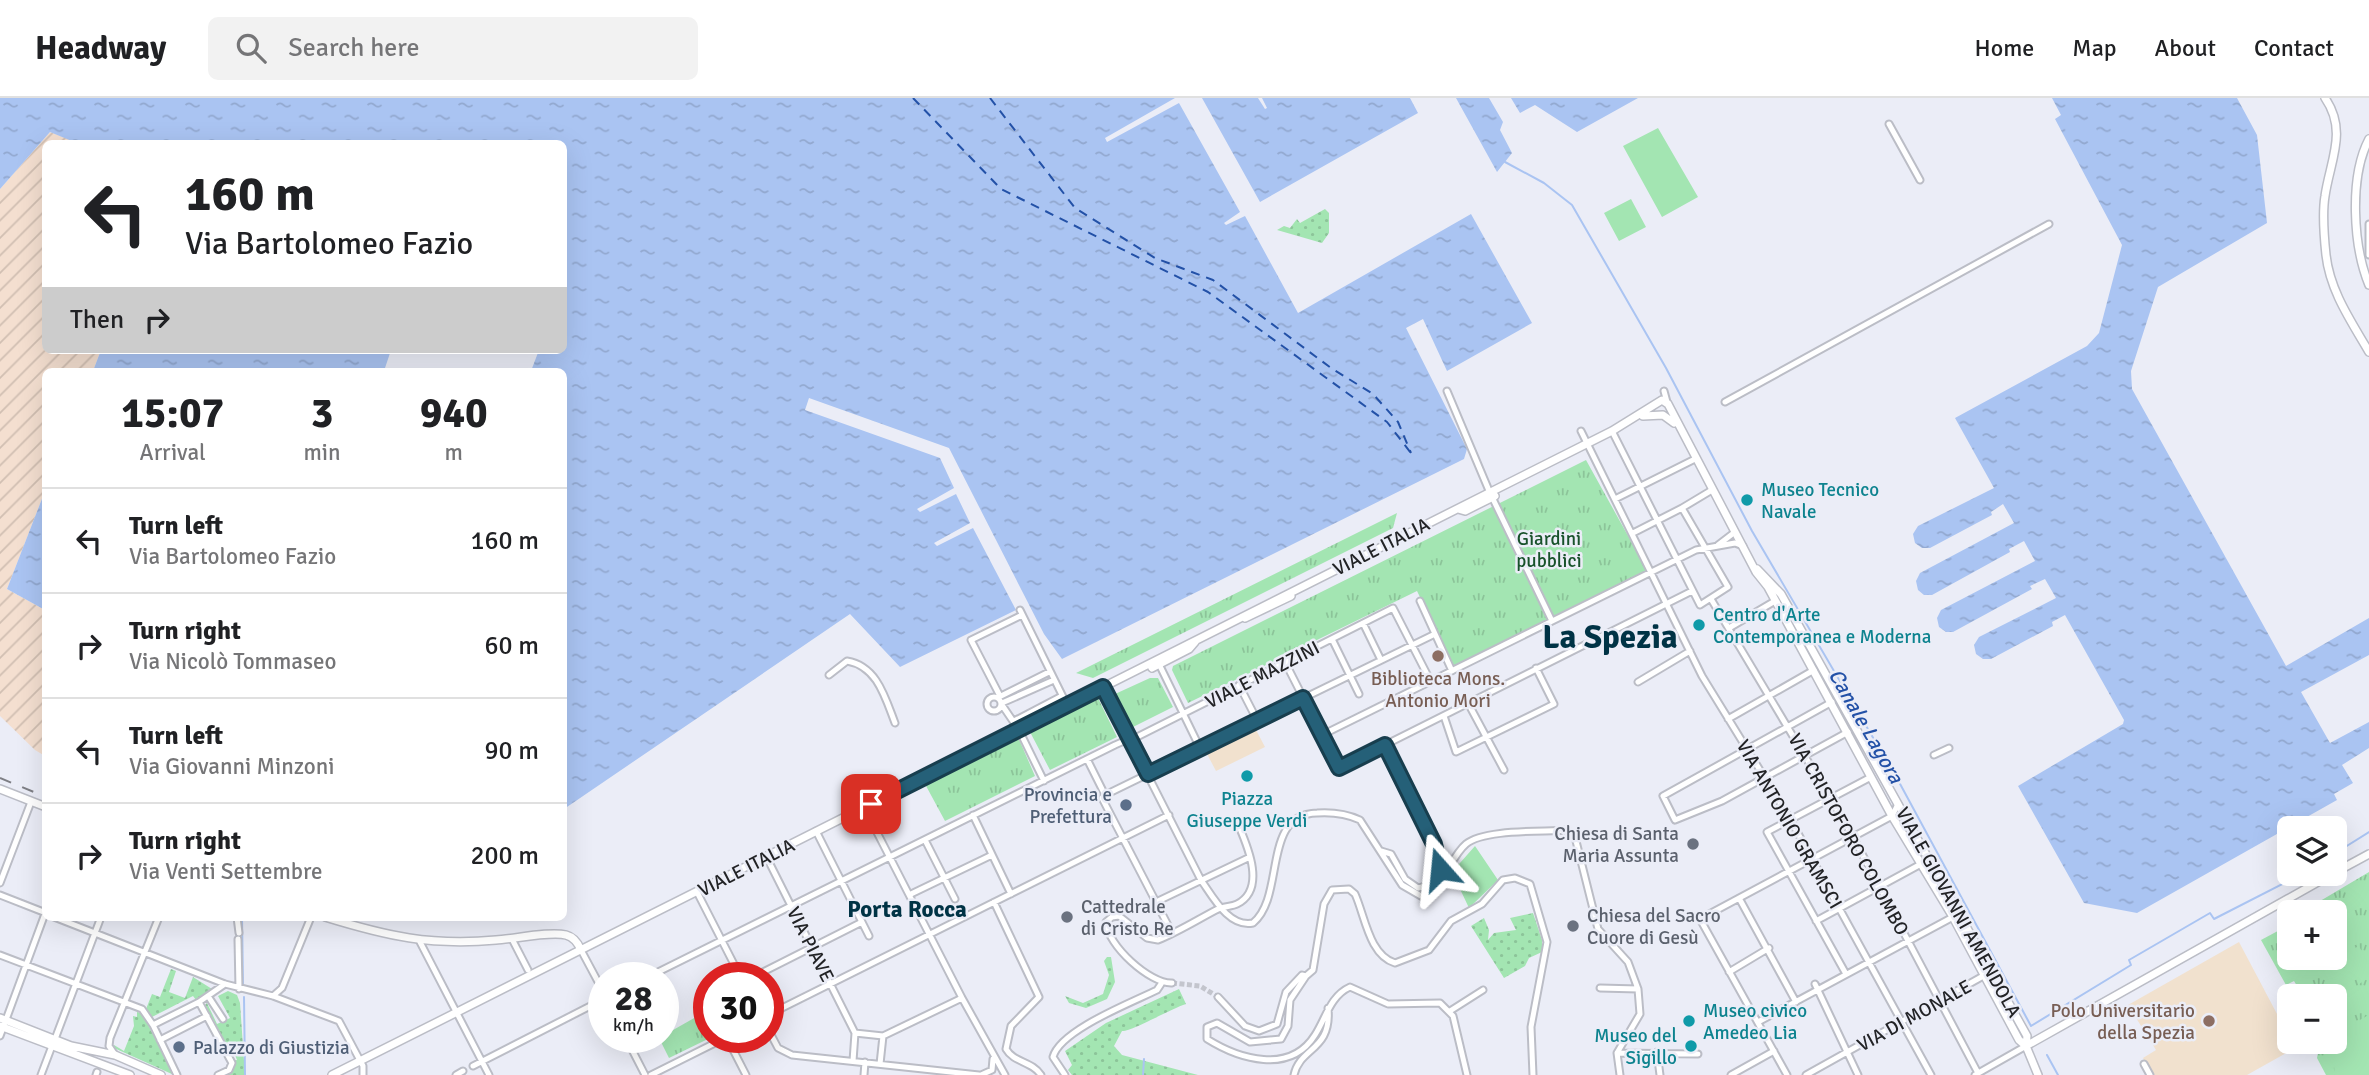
<!DOCTYPE html>
<html lang="en">
<head>
<meta charset="utf-8">
<style>
  :root { --surface:#fff; --page:#f2f2f2; --text:#202124; --muted:#757577; --line:#e0e0e0 }
  body { margin:0; font-family:Signika,sans-serif; background:var(--page); color:var(--text); height:100vh; display:flex; flex-direction:column; font-size:26px; white-space:nowrap }
  * { box-sizing:border-box; margin:0 }
  p { font-size:23px; color:var(--muted) }
  .icon { flex:none; width:38px; height:38px; fill:none; stroke:currentColor; stroke-width:2; stroke-linecap:round; stroke-linejoin:round }
  .map { position:relative; flex:1; overflow:hidden }
  .details { position:absolute; left:42px; top:270px; width:525px; height:553px; display:flex; flex-direction:column; background:var(--surface); border-radius:10px; box-shadow:0 7px 28px #0002 }
  .details>* { flex:none }
  .top-card { position:absolute; left:42px; top:42px; width:525px; height:214px; border-radius:10px; box-shadow:0 7px 28px #0002; background:#fff; color:var(--text); overflow:hidden }
  .fabs { position:absolute; left:2277px; top:718px; display:grid; gap:14px }
  .fabs a { display:grid; place-items:center; width:70px; height:70px; border-radius:10px; background:var(--surface); box-shadow:0 7px 28px #0002; font-size:35px }
  .speed { position:absolute; left:588px; top:864px; display:flex; gap:14px; font-size:35px; font-weight:700; text-align:center }
  .speed>* { display:grid; place-content:center; width:91px; height:91px; border-radius:50%; background:var(--surface); box-shadow:0 7px 28px #0002; line-height:1 }
  .speed small { font-size:18px; font-weight:400 }
  .speed .limit { border:10px solid #d22; background:#fff; color:#111 }
  .pin { position:absolute; display:grid; place-items:center; width:60px; height:60px; color:#fff; margin:-30px; border-radius:14px; box-shadow:0 4px 10px #0006 }
  .me { position:absolute; width:77px; margin:-38px; rotate:342deg; stroke-linejoin:round; filter:drop-shadow(0 0 5px #0008) }
  .turn { display:flex; align-items:center; gap:24px; height:147px; padding:0 28px; font-size:32px }
  .turn .icon { width:91px; height:91px; stroke-width:2.5 }
  .turn b { display:block; font-size:49px; line-height:60px }
  .then { display:flex; align-items:center; height:66px; padding:0 28px; background:#0003; gap:14px; font-size:26px }
  .eta { display:flex; justify-content:space-evenly; align-items:center; height:119px; text-align:center }
  .eta b { font-size:42px; font-weight:700; line-height:49px }
  ul { padding:0; list-style:none }
  li { display:flex; align-items:center; gap:21px; height:105px; padding:0 28px; border-top:2px solid var(--line) }
  li div { flex:1 }
  li b { display:block; font-size:26px }
  li em { font-style:normal }
  header { display:flex; align-items:center; gap:42px; box-sizing:border-box; height:98px; padding:0 35px; background:var(--surface); border-bottom:2px solid var(--line) }
  header strong { font-size:33px }
  nav { display:flex; gap:38px; margin-inline-start:auto; font-size:24px }
  .search { width:490px; height:63px; background:var(--page); display:flex; align-items:center; gap:18px; box-sizing:border-box; padding:0 24px; border-radius:10px; color:var(--muted); font-size:26px }
  .map>svg:first-child { display:block }
  .industrial { fill:url(#industrial-furrows) }
  .education { fill:#f1e1ce }
  .grass { fill:url(#grass-dots) }
  .park { fill:url(#park-tufts) }
  .garden { fill:#a3e5b2 }
  .water { fill:url(#water-ripples) }
  .lines { fill:none; stroke-linecap:round; stroke-linejoin:round }
  .stream { stroke:#aac4f2; stroke-width:2 }
  .ferry { stroke:#2351a7; stroke-width:2; stroke-dasharray:9 7; stroke-linecap:butt }
  .minor-tunnel { stroke:#c3c5cd; stroke-width:5; stroke-dasharray:5 2.5; stroke-linecap:butt }
  .minor-casing { stroke:#bbbdc6; stroke-width:9 }
  .major-casing { stroke:#bbbdc6; stroke-width:10 }
  .minor { stroke:#fff; stroke-width:5 }
  .major { stroke:#fff; stroke-width:7 }
  .rail { stroke:#7e7f85; stroke-width:2; stroke-dasharray:12 12; stroke-linecap:butt }
  .route-casing { stroke:#183e4e; stroke-width:18 }
  .route { stroke:#256078; stroke-width:12 }
  .culture-dot { fill:#0f9aa8; stroke:#ebedf7; stroke-width:2.5 }
  .education-dot { fill:#8d6e63; stroke:#ebedf7; stroke-width:2.5 }
  .service-dot { fill:#5c6f8a; stroke:#ebedf7; stroke-width:2.5 }
  .worship-dot { fill:#6b7280; stroke:#ebedf7; stroke-width:2.5 }
  .labels { text-anchor:middle; stroke-width:5; stroke-linejoin:round; paint-order:stroke }
  .culture-label { font-size:19px; fill:#0d838f; stroke:#ebedf7; text-anchor:start }
  .park-label { font-size:19px; fill:#18522b; stroke:#ebedf7 }
  .street-label { font-size:19px; fill:#222326; stroke:#ebedf7 }
  .education-label { font-size:19px; fill:#785e54; stroke:#ebedf7 }
  .service-label { font-size:19px; fill:#4e5e75; stroke:#ebedf7; text-anchor:end }
  .worship-label { font-size:19px; fill:#5b616d; stroke:#ebedf7; text-anchor:start }
  .water-label { font-size:21px; font-style:italic; fill:#2351a7; stroke:#ebedf7 }
  .quarter-label { font-size:23px; font-weight:bold; fill:#003345; stroke:#ebedf7 }
  .town-label { font-size:33px; font-weight:bold; fill:#003345; stroke:#ebedf7 }
</style>
</head>
<body>
<header>
<strong>Headway</strong>
<div class="search"><svg class="icon" aria-label="search" viewBox="0 0 24 24"><circle cx="10" cy="10" r="6"/><path d="M15 15l6 6"/></svg>Search here</div>
<nav><a>Home</a><a>Map</a><a>About</a><a>Contact</a></nav>
</header>
<div class="map">
<svg width="2369" height="977" viewBox="0 0 2369 977">
  <defs>
    <pattern id="industrial-furrows" width="10" height="10" patternUnits="userSpaceOnUse" patternTransform="scale(1.75)"><rect width="10" height="10" fill="#f4dfd0"/><path d="M-1 1l2-2M0 10L10 0M9 11l2-2" fill="none" stroke="#d1bfb2"/></pattern>
    <pattern id="grass-dots" width="8" height="8" patternUnits="userSpaceOnUse" patternTransform="scale(1.75)"><rect width="8" height="8" fill="#a3e5b2"/><path d="M2 2h.1M6 6h.1" fill="none" stroke="#8cc499" stroke-width="1.8" stroke-linecap="round"/></pattern>
    <pattern id="park-tufts" width="24" height="20" patternUnits="userSpaceOnUse" patternTransform="scale(1.75)"><rect width="24" height="20" fill="#a3e5b2"/><path d="M3 7l-1-3M5 7V3M7 7l1-3M15 17l-1-3M17 17v-4M19 17l1-3" fill="none" stroke="#8cc499"/></pattern>
    <pattern id="water-ripples" width="26" height="14" patternUnits="userSpaceOnUse" patternTransform="scale(1.75)"><rect width="26" height="14" fill="#aac4f2"/><path d="M2 4q2-2 4 0t4 0M15 11q2-2 4 0t4 0" fill="none" stroke="#92a8cf"/></pattern>
  </defs>
  <rect width="100%" height="100%" fill="#ebedf7"/>
  <path class="industrial" d="M50 34 79 45 46 46V252H101L93 273H46L45 393 7 491 45 512V658L35 652 0 618V91Z"/>
  <path class="education" d="M1255 630 1265 649 1216 673 1206 654Z
    M2239 844 2295 950 2247 977H2153L2143 960 2156 952 2128 907Z"/>
  <path class="grass" d="M1325 111 1329 115V135L1322 145 1277 132 1284 128 1290 130 1297 121 1300 125Z
    M1533 815 1542 842V854L1529 860 1525 868 1504 880 1471 828 1484 820 1489 832 1488 842 1494 835 1516 832 1510 820Z
    M1107 859H1111L1115 884 1107 901 1086 910 1069 905 1065 898 1083 905 1103 896 1109 877 1104 863Z
    M171 871 176 873 169 894 185 900 193 879 212 891 196 902 193 898 152 919 146 911 152 896 160 899Z
    M1179 891 1186 906C1170 911 1131 934 1122 933L1114 948 1122 957 1198 977H1072L1068 972 1072 967 1065 953 1106 925Z
    M228 893 237 897 240 905 245 977H223L233 971 234 963 237 962 235 957 231 959 205 907 210 902 207 905 217 926 230 920 218 898Z
    M137 914 142 915 174 977 114 950V936V947L124 953 134 928 133 918 137 919Z"/>
  <path class="park" d="M1586 362 1647 472 1454 569 1417 493 1188 605 1172 572 1173 568Z
    M1397 415 1393 430 1093 580 1076 575Z
    M1150 580H1158L1173 609 1133 629 1115 596Z
    M1098 600 1117 639 1050 672 1030 634Z
    M1018 639 1035 678 945 723 925 686Z
    M2369 774V977H2326L2317 960 2319 950 2315 943H2334V898H2303L2294 883 2286 887 2261 842 2289 827V859H2334V814H2313L2310 809Z
    M703 915 709 925 710 940 669 960 659 940Z"/>
  <path class="garden" d="M1658 30 1698 99 1662 119 1623 48Z
    M1631 101 1646 129 1619 143 1604 115Z
    M1475 748 1498 782 1469 810 1452 774Z
    M2359 848 2369 867V880L2359 886 2343 856Z
    M2369 917V977H2335C2330 950 2345 928 2369 917Z"/>
  <path class="water" d="M0 0H1175L1105 40 1107 44 1179 5 1240 114 1224 125 1226 127 1245 118 1298 215 1471 116 1532 225 1447 273 1423 221 1406 230 1467 351 1464 361 1062 561 1044 536 949 350 809 300 805 312 940 360 954 390 917 411 920 414 956 396 970 425 934 445 937 448 973 430 1016 512 900 569 850 516 564 711V273H531L539 252H564V46H79L50 34 0 91Z
    M1202 0H1258L1265 11 1267 10 1262 0H1410L1418 15 1260 104Z
    M1456 0H1489L1503 24 1500 32 1512 55 1497 74Z
    M1511 0H1638L1577 34 1535 7 1520 15Z
    M2052 0H2237L2257 37 2267 125 2158 189 2131 273 2132 291 2286 568 2369 520V557L2301 594 2330 645 2369 624V650L2342 667 2353 685 2334 696 2337 702 2137 815 2084 805 2018 688 2123 626 2124 622 2065 517 2052 524 2053 528 1991 561H1983L1976 556 1974 547 1979 539 2056 500 2045 481 2030 488 2032 491 1953 534H1946L1939 529 1937 520 1941 512 2035 463 2024 443 2009 451 2010 454 1932 497H1924L1918 492 1916 483 1920 475 2014 425 2003 406 1991 414 1992 417 1930 450H1922L1915 445 1913 436 1918 428 1994 390 1955 320 2087 248 2099 235 2122 147 2055 21 2061 17Z
    M101 252H391L384 273H93Z
    M45 393 46 512H45L7 491Z"/>
  <g class="lines">
    <path class="stream" d="M1505 64 1544 85 1572 107 1666 270 1752 433 1899 684 2031 928 2131 867 2129 862 2210 815 2214 821 2304 775
      M2334 756 2369 734
      M242 819 243 887
      M244 899 245 977
      M2047 957 2058 977
      M1143 977 1144 961"/>
    <path class="ferry" d="M913 0 1001 91 1208 194 1387 324 1414 359
      M990 0 1075 110 1155 160 1213 182 1331 270 1373 296 1398 324 1411 355"/>
    <path class="minor-tunnel" d="M1172 885 1200 888 1218 899"/>
    <g class="minor-casing">
      <path id="minor" d="M1889 26 1920 82
        M2369 126V157
        M1447 293 1490 395
        M1664 293 1667 304
        M1725 304 2049 126
        M1581 333 1702 578 1790 721 1931 977
        M1612 333 1700 507 1728 489 1682 410 1712 392
        M1492 399 1552 523
        M1615 401 1695 361
        M1633 435 1682 410
        M1718 447 1735 434
        M1711 501 1852 737 1978 975
        M1420 503 1452 573
        M1020 512 1067 607
        M1363 525 1381 562
        M1729 530 1775 503
        M1332 541 1359 596
        M1285 564 1339 670 1692 493
        M1159 566 1200 650
        M829 577 847 563C877 568 885 599 895 625
        M1638 584 1690 553
        M1239 587 1257 622
        M1103 589 1201 782C1213 799 1229 830 1253 825 1286 798 1261 716 1317 715 1332 714 1347 716 1360 722L1402 787 1421 798C1443 794 1449 760 1466 746 1484 731 1542 734 1567 732L1575 739 1598 831 1628 864 1638 891 1640 916 1617 955 1620 977
        M1000 598 971 542 1022 517
        M987 606a7 7 0 1 1 14 0a7 7 0 1 1-14 0Z
        M999 599 1049 574
        M1832 604 1663 698 1675 722 1722 703 1848 634
        M1002 605 1054 582
        M1468 605 1504 672
        M1002 607 1019 632 1044 683
        M1444 618 1456 654 1554 606 1536 570
        M1728 621 1814 572
        M1014 623 1062 598
        M1322 637 1696 452 1735 445 1743 448
        M1131 642 1393 510 1431 584
        M1934 657 1949 650
        M1087 661 1105 697 1102 700 1172 835
        M1105 697 1435 536
        M864 709 962 900 1005 977
        M973 717 1011 796
        M816 733 869 838
        M925 742 955 801
        M1381 753 1391 756 1405 781 1418 790 1430 787 1442 766 1385 647
        M766 758 855 935
        M0 785 31 704
        M697 794 741 880
        M911 796 992 757
        M0 797 46 815
        M1739 800 1796 904
        M994 804 1039 899 1011 928 1006 951C1014 965 1032 963 1041 977
        M1156 804 1250 759
        M54 819 225 886 273 898 339 923 363 968V977
        M237 819 239 835
        M1816 823 1921 766
        M238 841 239 891
        M512 841 528 872
        M420 844 489 977
        M581 852 604 895
        M0 857 142 911 153 927 199 904 225 886
        M1729 874 1769 850
        M1846 876 1767 734 1871 679
        M1306 878 1313 872 1324 806 1332 792 1349 791 1355 796C1365 818 1369 857 1395 865L1429 852 1451 823 1482 806 1503 782 1515 780 1530 786 1547 844 1531 929 1533 977
        M646 880 1115 647 1124 643 1133 646
        M751 880 862 824
        M1172 885C1150 886 1107 847 1106 824L1112 819 1119 818 1147 840 1158 842C1178 834 1197 822 1216 812 1223 808 1231 809 1237 806 1267 791 1247 747 1238 726
        M1815 886 1858 977
        M1600 890 1638 891
        M208 898 223 921
        M273 898 282 890 311 819
        M1218 899 1245 928 1259 933 1277 926 1286 894 1302 877 1306 878 1290 902 1288 928 1281 941 1250 944 1217 925 1207 929V941C1239 961 1290 977 1315 937 1326 920 1330 898 1350 889L1388 906 1440 905 1453 918 1467 977
        M199 904 232 965 229 972 218 977
        M1450 913 1483 892
        M768 917 1169 717
        M1758 924 1953 819
        M153 927 177 977
        M768 931 778 950 792 957 979 977
        M0 938 46 813
        M883 938 962 900
        M626 940 645 977
        M727 940 746 977
        M55 941 101 819
        M160 942 207 918
        M1657 954 1660 977
        M1617 955 1698 956
        M115 957 109 948 110 940 159 819
        M853 963 855 935 883 938 880 966
        M2144 966 2150 977
        M473 968 604 901
        M41 977 52 948
        M96 977 97 974
        M456 977 463 973
        M651 977 725 940
        M864 977 865 964
        M981 977 992 972 993 961
        M1065 977 1053 959C1060 932 1133 904 1157 892L1161 886
        M1294 977C1300 949 1332 953 1328 910
        M1731 977 1774 953
        M1787 977 1700 821 1892 718 1898 706
        M1806 977 1985 877
        M1975 977 2026 948"/>
    </g>
    <g class="major-casing">
      <path id="major" d="M2325 0C2348 33 2330 63 2325 98 2322 116 2324 138 2326 157 2330 193 2351 223 2369 254
        M2369 41C2349 79 2353 148 2369 187
        M1643 318 1663 317 1674 325
        M1458 411 1465 413 1495 398
        M1757 471 1781 496 2027 938 2026 948 2038 977
        M1245 520 1291 498
        M1152 570 1189 551 1195 544
        M0 691 46 709
        M2334 775 2369 756
        M325 819C387 838 430 848 496 842 514 841 550 833 566 837 574 839 578 845 581 852
        M0 920 71 948 115 957 161 977
        M0 928 130 977
        M2026 948 2334 775
        M332 977 1612 333 1662 302 1668 306 1756 474 1768 489 1892 718 1953 819 2019 942 2026 948"/>
    </g>
    <use href="#minor" class="minor"/>
    <use href="#major" class="major"/>
    <path class="rail" d="M0 680 46 699"/>
  </g>
  <g class="lines">
    <g class="route-casing">
      <path id="route" d="M871 706 1103 589 1148 676 1303 600 1339 670 1385 647 1434 746 1440 771"/>
    </g>
    <use href="#route" class="route"/>
  </g>
  <g class="culture-dot">
    <circle cx="1747" cy="402" r="7"/>
    <circle cx="1699" cy="527" r="7"/>
    <circle cx="1247" cy="678" r="7"/>
    <circle cx="1689" cy="923" r="7"/>
    <circle cx="1691" cy="948" r="7"/>
  </g>
  <g class="education-dot">
    <circle cx="1438" cy="558" r="7"/>
    <circle cx="2209" cy="923" r="7"/>
  </g>
  <g class="service-dot">
    <circle cx="1126" cy="707" r="7"/>
    <circle cx="179" cy="949" r="7"/>
  </g>
  <g class="worship-dot">
    <circle cx="1693" cy="746" r="7"/>
    <circle cx="1067" cy="819" r="7"/>
    <circle cx="1573" cy="828" r="7"/>
  </g>
  <g class="labels">
    <g class="culture-label">
      <text x="1761" y="398">Museo Tecnico<tspan x="1761" dy="22">Navale</tspan></text>
      <text x="1713" y="523">Centro d'Arte<tspan x="1713" dy="22">Contemporanea e Moderna</tspan></text>
      <text x="1247" y="707" text-anchor="middle">Piazza<tspan x="1247" dy="22">Giuseppe Verdi</tspan></text>
      <text x="1703" y="919">Museo civico<tspan x="1703" dy="22">Amedeo Lia</tspan></text>
      <text x="1677" y="944" text-anchor="end">Museo del<tspan x="1677" dy="22">Sigillo</tspan></text>
    </g>
    <g class="park-label">
      <text x="1549" y="447">Giardini<tspan x="1549" dy="22">pubblici</tspan></text>
    </g>
    <g class="street-label">
      <text transform="translate(1381 448) rotate(-27)" y="7">VIALE ITALIA</text>
      <text transform="translate(1262 576) rotate(-27)" y="7">VIALE MAZZINI</text>
      <text transform="translate(1790 726) rotate(60)" y="7">VIA ANTONIO GRAMSCI</text>
      <text transform="translate(1849 736) rotate(61)" y="7">VIA CRISTOFORO COLOMBO</text>
      <text transform="translate(746 769) rotate(-27)" y="7">VIALE ITALIA</text>
      <text transform="translate(1959 814) rotate(61)" y="7">VIALE GIOVANNI AMENDOLA</text>
      <text transform="translate(811 846) rotate(63)" y="7">VIA PIAVE</text>
      <text transform="translate(1914 917) rotate(-29)" y="7">VIA DI MONALE</text>
    </g>
    <g class="education-label">
      <text x="1438" y="587">Biblioteca Mons.<tspan x="1438" dy="22">Antonio Mori</tspan></text>
      <text x="2195" y="919" text-anchor="end">Polo Universitario<tspan x="2195" dy="22">della Spezia</tspan></text>
    </g>
    <g class="service-label">
      <text x="1112" y="703">Provincia e<tspan x="1112" dy="22">Prefettura</tspan></text>
      <text x="193" y="956" text-anchor="start">Palazzo di Giustizia</text>
    </g>
    <g class="worship-label">
      <text x="1679" y="742" text-anchor="end">Chiesa di Santa<tspan x="1679" dy="22">Maria Assunta</tspan></text>
      <text x="1081" y="815">Cattedrale<tspan x="1081" dy="22">di Cristo Re</tspan></text>
      <text x="1587" y="824">Chiesa del Sacro<tspan x="1587" dy="22">Cuore di Gesù</tspan></text>
    </g>
    <g class="water-label">
      <text transform="translate(1866 628) rotate(60)" y="7">Canale Lagora</text>
    </g>
    <g class="quarter-label">
      <text x="907" y="819">Porta Rocca</text>
    </g>
    <g class="town-label">
      <text x="1610" y="550">La Spezia</text>
    </g>
  </g>
</svg>
<div class="fabs">
<a><svg class="icon" aria-label="layers" viewBox="0 0 24 24"><path d="M12 4l9 5-9 5-9-5zM3 14l9 5 9-5"/></svg></a>
<a>+</a>
<a>−</a>
</div>
<div class="speed"><div>28<small>km/h</small></div><div class="limit">30</div></div>
<div class="pin" style="left:871px;top:706px;background:#d93025"><svg class="icon" aria-label="arrive" viewBox="0 0 24 24"><path d="M6 21V4h12l-3 4 3 4H6"/></svg></div>
<svg class="me" style="left:1440px;top:771px" viewBox="-20 -20 40 40"><path d="M0-17L14 15 0 8-14 15z" fill="#256078" stroke="#fff" stroke-width="4"/></svg>
<div class="top-card">
<div class="turn"><svg class="icon" aria-label="left" viewBox="0 0 24 24"><path d="M17 20v-9H6M10 6l-5 5 5 5"/></svg><div><b>160 m</b>Via Bartolomeo Fazio</div></div>
<div class="then">Then<svg class="icon" aria-label="right" viewBox="0 0 24 24"><path d="M7 20v-9h11M14 6l5 5-5 5"/></svg></div>
</div>
<section class="details">
<div class="eta">
<div><b>15:07</b><p>Arrival</p></div>
<div><b>3</b><p>min</p></div>
<div><b>940</b><p>m</p></div>
</div>
<ul>
<li><svg class="icon" aria-label="left" viewBox="0 0 24 24"><path d="M17 20v-9H6M10 6l-5 5 5 5"/></svg><div><b>Turn left</b><p>Via Bartolomeo Fazio</p></div><em>160 m</em></li>
<li><svg class="icon" aria-label="right" viewBox="0 0 24 24"><path d="M7 20v-9h11M14 6l5 5-5 5"/></svg><div><b>Turn right</b><p>Via Nicolò Tommaseo</p></div><em>60 m</em></li>
<li><svg class="icon" aria-label="left" viewBox="0 0 24 24"><path d="M17 20v-9H6M10 6l-5 5 5 5"/></svg><div><b>Turn left</b><p>Via Giovanni Minzoni</p></div><em>90 m</em></li>
<li><svg class="icon" aria-label="right" viewBox="0 0 24 24"><path d="M7 20v-9h11M14 6l5 5-5 5"/></svg><div><b>Turn right</b><p>Via Venti Settembre</p></div><em>200 m</em></li>
</ul>
</section>
</div>
</body>
</html>
